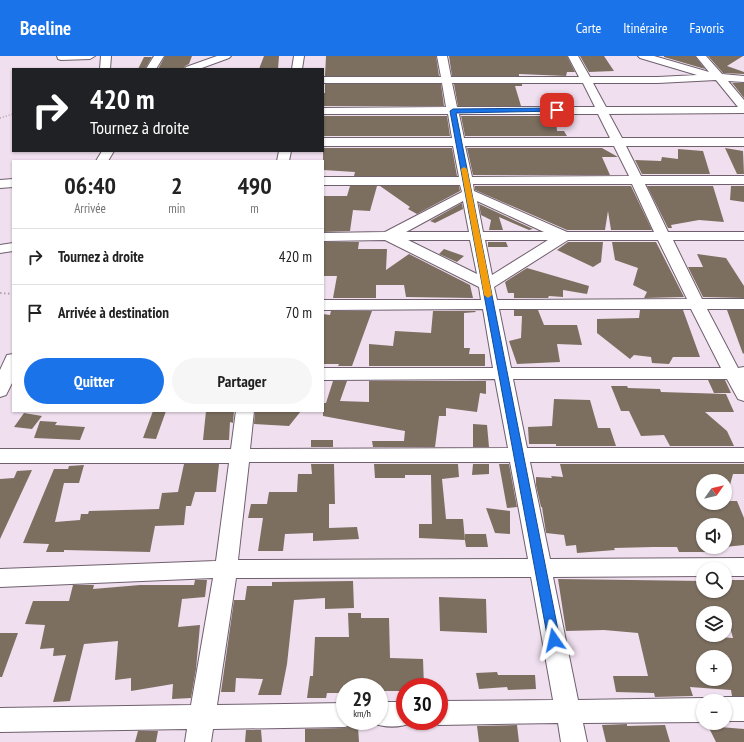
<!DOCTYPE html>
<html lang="fr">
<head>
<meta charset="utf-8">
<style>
  :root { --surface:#fff; --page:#f6f6f6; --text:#222; --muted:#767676; --line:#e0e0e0; --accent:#1a73e8 }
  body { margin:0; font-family:"PT Sans Narrow",sans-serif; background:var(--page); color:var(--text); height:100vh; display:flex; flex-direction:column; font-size:15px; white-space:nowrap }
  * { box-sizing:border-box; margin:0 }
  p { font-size:13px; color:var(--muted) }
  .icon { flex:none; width:22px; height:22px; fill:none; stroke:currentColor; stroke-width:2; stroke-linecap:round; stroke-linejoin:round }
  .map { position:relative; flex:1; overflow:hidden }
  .sheet { position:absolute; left:12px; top:104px; width:312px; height:252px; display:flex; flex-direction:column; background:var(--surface); border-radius:0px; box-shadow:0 1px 3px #0004 }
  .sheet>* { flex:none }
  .hud { position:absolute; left:12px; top:12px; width:312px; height:84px; border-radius:0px; box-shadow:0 1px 3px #0004; background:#202124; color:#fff; overflow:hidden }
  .needle { width:26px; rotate:56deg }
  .controls { position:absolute; left:696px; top:418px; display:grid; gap:8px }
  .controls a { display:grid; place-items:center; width:36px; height:36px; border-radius:50%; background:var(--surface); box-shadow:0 1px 3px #0004; font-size:20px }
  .speed { position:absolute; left:336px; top:622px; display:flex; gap:8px; font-size:20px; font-weight:700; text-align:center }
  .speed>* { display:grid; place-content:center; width:52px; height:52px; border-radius:50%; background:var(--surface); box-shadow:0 1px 3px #0004; line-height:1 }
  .speed small { font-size:10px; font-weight:400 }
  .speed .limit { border:6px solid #d22; background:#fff; color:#111 }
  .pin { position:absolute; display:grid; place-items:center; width:34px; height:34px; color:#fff; margin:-17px; border-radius:8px; box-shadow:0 2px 6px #0006 }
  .me { position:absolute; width:44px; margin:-22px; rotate:349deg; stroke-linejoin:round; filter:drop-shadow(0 0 3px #0008) }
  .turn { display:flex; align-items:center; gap:14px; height:84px; padding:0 12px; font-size:18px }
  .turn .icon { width:52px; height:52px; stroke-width:2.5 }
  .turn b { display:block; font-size:28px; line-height:34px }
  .eta { display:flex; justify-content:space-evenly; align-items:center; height:68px; text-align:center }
  .eta b { font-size:24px; font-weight:800; line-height:28px }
  .cta { display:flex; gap:8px; margin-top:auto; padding:8px 12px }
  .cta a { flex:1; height:46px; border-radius:24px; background:var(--accent); color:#fff; font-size:16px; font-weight:800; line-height:46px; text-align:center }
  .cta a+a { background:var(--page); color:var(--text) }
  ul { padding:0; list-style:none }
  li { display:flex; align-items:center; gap:12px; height:56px; padding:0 12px; border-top:1px solid var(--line) }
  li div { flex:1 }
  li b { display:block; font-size:15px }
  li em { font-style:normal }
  header { display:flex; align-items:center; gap:24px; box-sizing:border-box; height:56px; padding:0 20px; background:var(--accent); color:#fff }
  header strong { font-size:19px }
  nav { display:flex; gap:22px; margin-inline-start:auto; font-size:14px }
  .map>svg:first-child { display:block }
  .building { fill:#7c6f60; fill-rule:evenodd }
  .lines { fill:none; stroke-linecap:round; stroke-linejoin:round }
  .minor-casing { stroke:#6f606e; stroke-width:2 }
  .path-far1 { stroke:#b2a4b1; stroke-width:1.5; stroke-dasharray:1 2; stroke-linecap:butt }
  .path { stroke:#b2a4b1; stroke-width:2; stroke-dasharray:1.5 2.5; stroke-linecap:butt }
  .minor { fill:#fff; fill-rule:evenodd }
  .route { fill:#1a73e8; stroke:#114b97 }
  .slow { fill:#f59e0b }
</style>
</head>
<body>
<header>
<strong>Beeline</strong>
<nav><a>Carte</a><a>Itinéraire</a><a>Favoris</a></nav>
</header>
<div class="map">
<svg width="744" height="686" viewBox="0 0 744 686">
  <rect width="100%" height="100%" fill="#f0dfef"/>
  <path class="building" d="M165 0H192L189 8 185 10 184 13H158Z
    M264 0H279L278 13H259Z
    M326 0H436L439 20H325Z
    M449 0H567L575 16H567L566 20 519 18V20H452Z
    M580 0H604L614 15 589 16Z
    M664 0H695L705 13 664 1Z
    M708 0H743L727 10 744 16V18L723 17Z
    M144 1H152L145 13H138Z
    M732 27H744V42L733 28Z
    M325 28H441L444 50H323V37H325Z
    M454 28H522V30H515L521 50H458Z
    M323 60H447L450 80H323Z
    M461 60H554L556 62 557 75H564L567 80H465Z
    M323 92H452L457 120H354L355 116 323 114Z
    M467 92H602L618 101H602L610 119H473Z
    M725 92 743 95 744 118H737Z
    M678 93 703 95 710 118H642L635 104 661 105 662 101 678 103Z
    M350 130H377L370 155 353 154 350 175 323 176V140H347Z
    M380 130H459L460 135 417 158 408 153 410 151Z
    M475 130H631L652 174H611L608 155 605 174H567L475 134Z
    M647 130H713L724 166 699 164 671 169 672 172H668Z
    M731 130H744V146L730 144Z
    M462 147 463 153 435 167 430 165Z
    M479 148 533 173 529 174 499 161 503 174H489L491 164 481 159Z
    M323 186H359L358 193H387L386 214 409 198 470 229 473 242 406 241 404 229H376V242H333L337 220H323Z
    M488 186H506L508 191H488Z
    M568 186H603L601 206 593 211 557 194Z
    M612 186H656L684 241 644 242 647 236 633 229 638 212 615 204Z
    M444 193 464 200 457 206 439 198Z
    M697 198 726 202 744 230V242L703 241 688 211H703Z
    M527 212 589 230 587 238 563 234V241L549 240 548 242H514V237H508L505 226Z
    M514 254H538L544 269H577L582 289 557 288 560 306 517 308 509 285 521 282 522 260H514Z
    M640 254H683L700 301H673L669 308 652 307 651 301 634 299 630 303 597 277V263L639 262Z
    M727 254H744V297L743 298Z
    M331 255H372L352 310H338L339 308H323V258L330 259Z
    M433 255H475L476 256 464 257V292H470L469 298H485V310H369V288L393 290 395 275 431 277Z
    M708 324H725L731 337H714Z
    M333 325H347L340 345 369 346V325H486V338L480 337 477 356 446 352V360H439L435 391H373L372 385H404L405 375 323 360V347H326Z
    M611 330H627L628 332 660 333 661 336 726 338 734 356H705L727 375 734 390H670L664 379 641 380 629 355H621Z
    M554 343 590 344 598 372H610L616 390H556V388H529L528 371 552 370Z
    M153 355H166L156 383 143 382Z
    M206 355H234L233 367 230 366 229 384H203Z
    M255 355H301L289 370 254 368Z
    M24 357 42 360 32 373 14 371Z
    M40 365 57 366 55 369 85 371 80 384 34 382Z
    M473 368 487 369 489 391H473Z
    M311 384H333V391H311Z
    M184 408H219L216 436H195L191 450H186L184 469 155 470 150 496 64 494V496H46L49 488 23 487 54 413H68L69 410 84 409 79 427H64L55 466 80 464 81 458H88L89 455 159 453 162 437 178 436Z
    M311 408H334L335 448H329V472L357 471 359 483 313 485V477L285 478 283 495H258L263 462H248L251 448H267L269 436H297L298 418H312Z
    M374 408H458L459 421 442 423 446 463H463L465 484 419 482V468H432L431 419H405V422H375Z
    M473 408H489V418L472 419Z
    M499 408H509L517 451 507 452Z
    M560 408H744V418H733L730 429 725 439V425H703V447H725V445H737L744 462V489L725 491V469H703V491H708L710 496H679L677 491H653L614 492 615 494 577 497 576 489 566 490 564 479 546 477 542 451H541L536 429V421L552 422 551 420 563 421Z
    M32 414 0 483V423L14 422 17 415Z
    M486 452 510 455V478L495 477Z
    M464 478H486L488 491H466Z
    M558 523 703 525V535H725V524H744V640H732L731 634 690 631 693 640 655 641 654 637 616 636 613 620H648L638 577 604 574 566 575ZM703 557H726L733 582 703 580ZM703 601H725V623H703Z
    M195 524H207L205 541 182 543 178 571 200 569 196 613 191 642 172 643 173 628 131 635V622L115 624 118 585 84 588 70 645 53 646 66 599 53 600 54 592 40 593 45 569 25 568 33 545H69L73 529H94L93 533 140 529H194Z
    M353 525 354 552 325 553V542L294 544 287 608 281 639H258L263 623 236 622 235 636H221L234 544H245L247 530H272V526Z
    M439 541 486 543 487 577 440 575Z
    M348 557H361V562H389L390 602 423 603 424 631H405V635H379V631H345V637H327L326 642H307L310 620H313L315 581H349Z
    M0 577H18L2 621H0Z
    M497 616 498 619H535L536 633 508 634 507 631 479 633 476 617Z
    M627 668V670L665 669 670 686H606L602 669Z
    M517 669 519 686H479L477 670Z
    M350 670H358L359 686H305V673L345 672Z
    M708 670 744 673V686H716Z
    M246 674H261L262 686H245Z
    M138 675H158L156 686H135Z"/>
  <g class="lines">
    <g class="minor-casing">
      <path id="minor" d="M57 0H95L90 3 61 4 58 3Z
        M101 0H111L110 13H100Z
        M154 0H164L156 13H146Z
        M217 0H231L229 2 199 13H185L186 11Z
        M294 0H304L302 13H292Z
        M437 0H447L451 21H579L568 0H578L590 21H658L697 19 640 2 638 0H654L709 16 696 0H706L722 18 744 20V26L728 25 744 44V57L609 58 622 82H744V90H626L641 120H744V128H645L668 176H744V184H673L702 243H744V253H707L738 312 744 311V345L738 343 727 323H513L527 392H744V406H530L550 503 744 502V520H725V513H703V520L553 521 578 644 703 642 710 645H703V666L583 667 587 686H561L558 667 439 669 430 665H439V645L553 644 531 521 236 522 217 649 345 647V665H355L354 667 345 671 213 673 211 686H185L187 673 0 676V652L191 649 213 522 0 531V513L216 505 229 407H0V393H231L236 355H254L250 393 508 392 495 323 323 324V312H493L483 253 323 254V244H481L479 231 385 184 323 185V177L385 176 462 136 460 129H323V121H459L453 90H323V82H452L448 58H323V52L446 51 442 27H323V21H441ZM716 24 738 51H606L593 27H658ZM452 27H583L595 51H457ZM459 58H598L610 82H464ZM465 90H614L629 120 472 121ZM473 128H632L654 176H567L474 135ZM463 145 469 176H406ZM477 145 544 176H483ZM408 184H470L477 218ZM485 184H548L492 219ZM568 184H658L687 243 497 244 494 231ZM499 253H691L721 312H511ZM249 406H510L528 503 238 504Z
        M102 95H114L108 105H96Z
        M279 95H291L289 105H277Z
        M13 123V131L0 132V124Z
        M13 187V195L0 197V189Z
        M13 298V325L6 339 0 341V314L7 299Z
        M725 641H744V665H725V645H716Z
        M379 646H405V665H415L414 666C400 672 384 672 370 666L369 665H379Z"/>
    </g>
    <path class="path-far1" d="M0 62 13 58"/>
    <path class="path" d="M0 237 13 238"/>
    <use href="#minor" class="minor"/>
  </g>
  <path class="route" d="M557 52 559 54V55L456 57 560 584 558 588 554 589 550 588 548 584 450 55 453 53Z"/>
  <path class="slow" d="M464 111 467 113 492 239 488 242 484 239 461 113Z"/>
</svg>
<div class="controls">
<a><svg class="needle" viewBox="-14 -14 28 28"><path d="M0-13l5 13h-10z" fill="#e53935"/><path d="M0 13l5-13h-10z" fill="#767676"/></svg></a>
<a><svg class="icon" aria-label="sound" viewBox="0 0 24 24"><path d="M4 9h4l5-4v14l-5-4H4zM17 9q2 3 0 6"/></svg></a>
<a><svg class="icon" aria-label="search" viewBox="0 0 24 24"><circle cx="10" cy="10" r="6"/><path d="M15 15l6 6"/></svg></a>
<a><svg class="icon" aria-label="layers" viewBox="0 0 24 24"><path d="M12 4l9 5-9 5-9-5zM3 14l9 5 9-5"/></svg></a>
<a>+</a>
<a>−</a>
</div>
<div class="speed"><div>29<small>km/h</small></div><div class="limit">30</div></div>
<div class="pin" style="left:557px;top:54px;background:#d93025"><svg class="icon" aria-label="arrive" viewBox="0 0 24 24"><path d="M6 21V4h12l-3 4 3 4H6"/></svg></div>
<svg class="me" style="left:554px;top:584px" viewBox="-20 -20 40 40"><path d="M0-17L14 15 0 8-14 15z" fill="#1a73e8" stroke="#fff" stroke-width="4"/></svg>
<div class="hud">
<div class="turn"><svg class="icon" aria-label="right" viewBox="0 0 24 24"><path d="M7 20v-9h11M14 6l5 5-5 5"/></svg><div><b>420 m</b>Tournez à droite</div></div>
</div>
<section class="sheet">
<div class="eta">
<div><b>06:40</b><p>Arrivée</p></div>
<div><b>2</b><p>min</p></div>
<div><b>490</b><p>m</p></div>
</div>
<ul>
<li><svg class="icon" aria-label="right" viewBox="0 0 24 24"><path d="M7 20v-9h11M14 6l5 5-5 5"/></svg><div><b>Tournez à droite</b></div><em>420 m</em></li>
<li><svg class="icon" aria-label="arrive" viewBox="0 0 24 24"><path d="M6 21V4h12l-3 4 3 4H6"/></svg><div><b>Arrivée à destination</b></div><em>70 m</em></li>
</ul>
<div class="cta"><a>Quitter</a><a>Partager</a></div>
</section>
</div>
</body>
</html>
